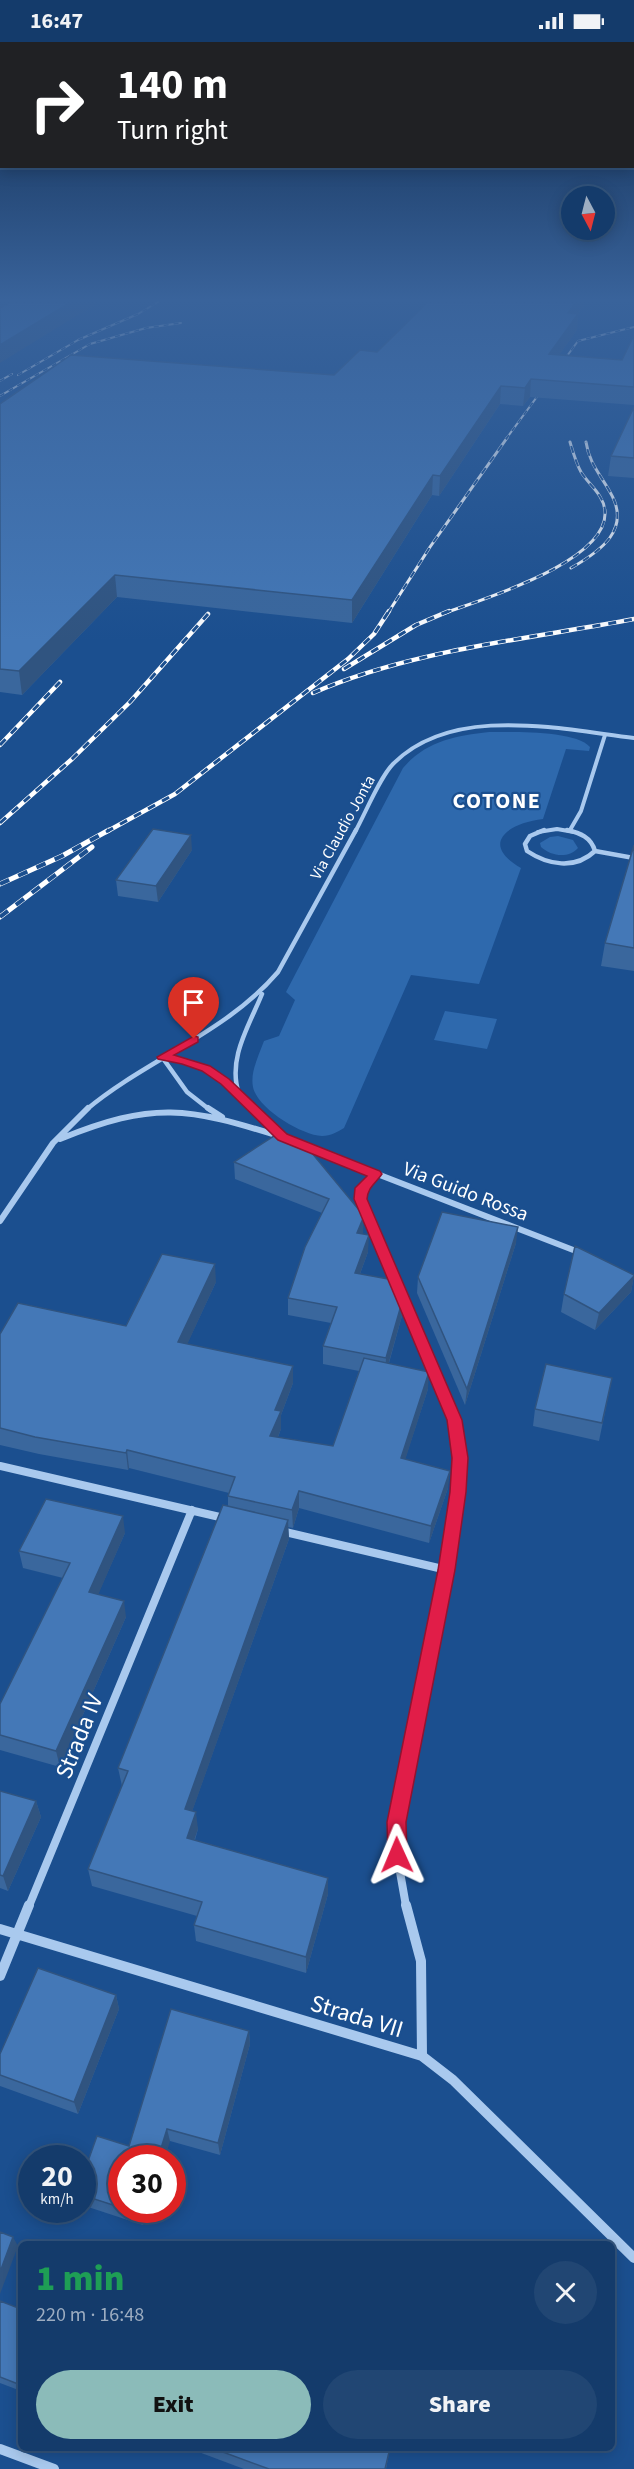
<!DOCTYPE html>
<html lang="en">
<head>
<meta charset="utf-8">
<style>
  :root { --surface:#143b6b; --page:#214673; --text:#f1f3f6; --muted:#9dadc1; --line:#33557e; --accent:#8bbbb9 }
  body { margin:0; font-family:"Source Sans 3",sans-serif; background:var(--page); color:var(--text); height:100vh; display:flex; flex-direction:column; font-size:22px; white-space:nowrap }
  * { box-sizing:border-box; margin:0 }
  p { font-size:20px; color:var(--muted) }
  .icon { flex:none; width:33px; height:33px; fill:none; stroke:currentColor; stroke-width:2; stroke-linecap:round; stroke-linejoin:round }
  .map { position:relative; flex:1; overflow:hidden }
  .drawer { position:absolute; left:18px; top:2199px; width:597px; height:210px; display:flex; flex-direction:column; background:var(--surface); border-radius:9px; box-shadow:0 3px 15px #0003,0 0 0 2px var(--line) }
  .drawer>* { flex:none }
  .hud { position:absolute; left:0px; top:0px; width:634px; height:126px; box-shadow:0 3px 15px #0003,0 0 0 2px var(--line); background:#202124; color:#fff; overflow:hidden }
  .needle { width:39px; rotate:173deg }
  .fabs { position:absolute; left:561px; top:144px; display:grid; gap:12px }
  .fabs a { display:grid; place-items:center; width:54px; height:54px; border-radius:50%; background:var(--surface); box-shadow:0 3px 15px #0003,0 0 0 2px var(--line); font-size:30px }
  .speed { position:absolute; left:18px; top:2103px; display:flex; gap:12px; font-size:30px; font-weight:700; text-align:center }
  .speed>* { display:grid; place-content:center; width:78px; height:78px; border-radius:50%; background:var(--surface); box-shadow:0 3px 15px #0003,0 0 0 2px var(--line); line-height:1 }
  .speed small { font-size:15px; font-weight:400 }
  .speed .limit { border:9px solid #d22; background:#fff; color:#111 }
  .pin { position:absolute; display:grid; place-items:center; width:51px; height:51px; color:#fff; margin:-62px -26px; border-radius:50% 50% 50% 0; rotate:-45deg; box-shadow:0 0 6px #0007 }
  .pin .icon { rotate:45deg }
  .me { position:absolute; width:66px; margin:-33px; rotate:359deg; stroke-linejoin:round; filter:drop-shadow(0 0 4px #0008) }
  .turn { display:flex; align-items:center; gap:21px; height:126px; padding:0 18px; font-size:27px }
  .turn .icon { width:78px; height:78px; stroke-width:2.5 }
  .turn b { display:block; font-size:42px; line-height:51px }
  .round { display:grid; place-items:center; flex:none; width:63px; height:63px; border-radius:32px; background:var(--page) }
  .headline { display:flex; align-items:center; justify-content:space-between; height:102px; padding:0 18px }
  h1 { font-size:36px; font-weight:800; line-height:45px; color:#1e9e55 }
  .primary-button { display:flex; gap:12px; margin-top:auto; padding:12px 18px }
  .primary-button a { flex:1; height:69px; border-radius:36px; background:var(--accent); color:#111; font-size:24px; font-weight:800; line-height:69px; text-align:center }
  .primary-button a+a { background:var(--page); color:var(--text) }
  .status { display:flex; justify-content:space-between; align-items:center; height:42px; padding:0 30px; background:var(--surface); direction:ltr }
  .status svg { height:16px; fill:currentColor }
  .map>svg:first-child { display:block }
  .green { fill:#2e69ad }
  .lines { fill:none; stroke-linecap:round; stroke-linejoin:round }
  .minor-far4 { stroke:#a9c9ee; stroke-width:4 }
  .minor-far3 { stroke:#a9c9ee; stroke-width:4.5 }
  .minor-far2 { stroke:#a9c9ee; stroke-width:6 }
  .minor-far1 { stroke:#a9c9ee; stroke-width:8 }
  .minor { stroke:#a9c9ee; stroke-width:10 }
  .rail-far3-casing { stroke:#fff; stroke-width:2 }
  .rail-far2-casing { stroke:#fff; stroke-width:3 }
  .rail-far1-casing { stroke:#fff; stroke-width:4.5 }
  .rail-casing { stroke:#fff; stroke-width:5 }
  .rail-far3 { stroke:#1b4f8f; stroke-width:1.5; stroke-dasharray:5; stroke-linecap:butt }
  .rail-far2 { stroke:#1b4f8f; stroke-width:2; stroke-dasharray:7; stroke-linecap:butt }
  .rail-far1 { stroke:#1b4f8f; stroke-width:3; stroke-dasharray:8; stroke-linecap:butt }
  .rail { stroke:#1b4f8f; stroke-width:4; stroke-dasharray:10; stroke-linecap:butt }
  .wall { fill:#3a679d }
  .shaded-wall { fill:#305480 }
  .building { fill:#4478b7; stroke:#305480; stroke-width:1.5 }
  .route { fill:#e11d48; stroke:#92132f; stroke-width:1.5 }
  .labels { text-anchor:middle; stroke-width:4.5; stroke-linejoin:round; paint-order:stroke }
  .far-street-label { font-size:16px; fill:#fff; stroke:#1b4f8f }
  .street-label { font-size:20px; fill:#fff; stroke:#1b4f8f }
  .far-district-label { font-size:22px; font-weight:bold; letter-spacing:1.5px; fill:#fff; stroke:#1b4f8f }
  .near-street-label { font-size:24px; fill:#fff; stroke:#1b4f8f }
</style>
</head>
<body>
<div class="status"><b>16:47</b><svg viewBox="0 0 49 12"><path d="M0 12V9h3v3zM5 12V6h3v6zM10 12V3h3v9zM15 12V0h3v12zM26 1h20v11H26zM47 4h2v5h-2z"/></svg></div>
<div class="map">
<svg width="634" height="2427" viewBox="0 0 634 2427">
  <rect width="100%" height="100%" fill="#1b4f8f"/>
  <path class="green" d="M489 690C511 690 576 688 590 705L589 709 566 707 543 777C508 781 479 802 521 826L479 942 411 933 344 1086C337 1090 331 1094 322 1094 301 1093 257 1066 253 1045 250 1030 259 1013 264 999L279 994 295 958 286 950 403 726C426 699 455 694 489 690Z
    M558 794 573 798 578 806C568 817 551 814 541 805L540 801 550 795Z
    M445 969 497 977 487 1007 434 998Z"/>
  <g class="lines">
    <path class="minor-far4" d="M570 788 581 769 605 693
      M355 790C365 772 380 735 393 722 452 662 559 687 634 696
      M538 790 557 787 574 790"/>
    <path class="minor-far3" d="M544 788 530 794 525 802 527 809C548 823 575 828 595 809 591 795 580 791 567 788
      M595 809 634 816
      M162 1015 187 1050 210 1068
      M163 1015C205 1021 225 1039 254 1068
      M239 1052C227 1017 249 984 262 952
      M86 1068C147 1017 226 991 278 930L356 788"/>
    <path class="minor-far2" d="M208 1066 222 1075
      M253 1066 281 1094
      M60 1097C154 1059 187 1065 282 1095
      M300 1102 581 1211
      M375 1132 362 1146 361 1157 397 1245
      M0 1179 53 1101 88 1066
      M401 1255 455 1378 460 1419"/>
    <path class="minor-far1" d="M0 1424 224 1476
      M281 1489 447 1528
      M29 1864 192 1468
      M406 1864 397 1813V1781C420 1662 453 1538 460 1418"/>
    <path class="minor" d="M406 1863 421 1919 422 2014
      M0 1887 422 2014 453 2038 634 2216
      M0 1934 29 1863
      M0 2407 54 2427"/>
    <g class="rail-far3-casing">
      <path id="rail-far3" d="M18 333 78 298 138 272 158 260
        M0 339 12 332
        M0 354 90 302 146 286 181 281
        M506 397 578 299 634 285"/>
    </g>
    <g class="rail-far2-casing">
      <path id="rail-far2" d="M571 526C601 509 632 487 610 450 600 432 589 421 586 400
        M388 571 430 505 507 396
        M445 571C482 557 609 520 605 469 604 453 589 443 581 430 576 421 573 410 570 400"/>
    </g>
    <g class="rail-far1-casing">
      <path id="rail-far1" d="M344 627 416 583 449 569
        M313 651C411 608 529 597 634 577
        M0 703 60 640
        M0 781 72 717 130 660 208 572
        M106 790 175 752 348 617 374 592 389 569"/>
    </g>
    <g class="rail-casing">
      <path id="rail" d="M0 842 62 814 109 788
        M0 875 92 805"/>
    </g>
    <use href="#rail-far3" class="rail-far3"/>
    <use href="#rail-far2" class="rail-far2"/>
    <use href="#rail-far1" class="rail-far1"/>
    <use href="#rail" class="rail"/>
  </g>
  <path class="wall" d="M428 260H586L578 272 577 288 559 313 622 318 634 293V363L530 355 523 364 500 362 439 454 432 453 352 581 117 555 22 653 0 650V362L334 333 377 310Z
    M634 365V436L608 434 611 414Z
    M634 803V929L601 924 605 901Z
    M192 808 158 860 118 854 116 838Z
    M280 1090 363 1192 368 1210 360 1232 403 1270 389 1321 428 1347 405 1417 448 1446 429 1501 299 1466 293 1486 288 1485 289 1497 192 1769 198 1787 195 1798 328 1836V1852L306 1931 196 1899 194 1883 197 1874 92 1844 88 1827 122 1744 118 1726 228 1464V1454L229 1451 129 1426 128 1428 39 1412 0 1403V1292L126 1284 216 1240 187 1302 293 1324V1341L281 1373V1387L278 1395 333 1404 359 1329 323 1322V1304L331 1281 288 1273V1256L322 1171 235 1137 234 1120Z
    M516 1201 465 1363 417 1251 418 1235Z
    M634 1233 631 1250 595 1288 561 1270 564 1252Z
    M612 1336 599 1399 533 1384 535 1367Z
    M125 1491 98 1552 126 1575 60 1725 0 1708V1662L63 1536 23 1526 19 1509Z
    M0 1749 36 1759 41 1775 8 1849 0 1846Z
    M116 1953 119 1967 78 2072 0 2044V2012Z
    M249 1989 250 2002 220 2113 170 2099 122 2116V2168H148L143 2183 82 2163V2136L129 2104Z
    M0 2259 21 2267V2349L0 2341Z
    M188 2406H390L386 2427H244Z"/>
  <path class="shaded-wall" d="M71 260H99L0 321V303Z
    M576 260H586L567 287 568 271Z
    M578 272 577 288 547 330 549 312Z
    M531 337 530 355 523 364 525 346Z
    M501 344 500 362 439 454 440 434Z
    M433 433 432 453 352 581V558Z
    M115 533 117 555 22 653 19 629Z
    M191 793 192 808 158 860 156 844Z
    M364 1174 363 1192 357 1191Z
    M518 1185 516 1201 465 1363 467 1347Z
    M369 1193 368 1210 354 1248 355 1231Z
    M215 1222 216 1240 180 1318 178 1300Z
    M634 1234 631 1250 595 1288 599 1271Z
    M404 1253 403 1270 385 1334 386 1316Z
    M293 1324V1341L281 1373V1387L271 1412 270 1394 275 1368Z
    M429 1330 428 1347 400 1434 401 1416Z
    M127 1408 129 1426 128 1428 126 1411Z
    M450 1429 448 1446 429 1501 431 1484Z
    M299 1449V1466L293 1486 292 1468Z
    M123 1474 125 1491 92 1567 89 1550Z
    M288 1478 289 1497 187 1784 185 1767Z
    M124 1559 126 1575 60 1725 56 1709Z
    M36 1759 41 1775 8 1849 3 1834Z
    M196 1770 198 1787 189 1813 187 1796Z
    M328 1836V1852L306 1931V1915Z
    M116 1953 119 1967 78 2072 74 2060Z
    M249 1989 250 2002 220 2113 218 2101Z
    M167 2087 170 2099 165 2116H158Z
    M142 2168H148L143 2183 140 2172Z
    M13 2195 18 2204 0 2252V2230Z
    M21 2332V2347L18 2342Z"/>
  <path class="building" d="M11 260H71L0 303V266Z
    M428 260H576L568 271 578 272 549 312 622 318 634 293V345L531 337 525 346 501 344 440 434 433 433 352 558 115 533 19 629 0 627V362L71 313 334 333 360 308 377 310Z
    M634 365V416L611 414Z
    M153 787 191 793 156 844 116 838Z
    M634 803V906L605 901Z
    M280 1090 302 1099 364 1174 357 1191 369 1193 355 1231 399 1239 404 1253 386 1316 323 1304 337 1265 288 1256 305 1205 329 1157 234 1120Z
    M442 1170 518 1185 467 1347 418 1235Z
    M575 1204 634 1233V1234L599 1271 564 1252Z
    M162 1212 215 1222 178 1300 293 1324 275 1368 281 1369 270 1394 333 1404 364 1316 429 1330 401 1416 450 1429 431 1484 299 1449 292 1468 228 1454 235 1435 127 1408 126 1411 35 1395 0 1386V1292L18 1261 126 1284Z
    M546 1322 612 1336 602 1381 535 1367Z
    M46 1457 123 1474 89 1550 124 1559 56 1709 0 1693V1662L70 1521 19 1509Z
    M223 1463 288 1478 185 1767 196 1770 187 1796 328 1836 306 1915 194 1883 202 1860 88 1827 128 1729 118 1726Z
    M0 1749 36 1759 3 1834 0 1833Z
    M38 1926 116 1953 74 2060 0 2033V2012Z
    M171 1967 249 1989 218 2101 167 2087 158 2116H122V2166L82 2153V2136L97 2094 129 2104Z
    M126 2168H142L140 2172Z
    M0 2190 13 2195 0 2230Z
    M0 2259 21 2267V2332L18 2342 0 2335Z
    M212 2406H390L385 2427H269Z"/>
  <linearGradient id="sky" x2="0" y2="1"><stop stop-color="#0f2b4f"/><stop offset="0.43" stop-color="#39639b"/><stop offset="1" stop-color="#39639b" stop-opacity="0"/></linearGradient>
  <rect width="634" height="599" fill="url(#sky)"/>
  <path class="route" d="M194 994 198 995V1000L174 1013 210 1024 229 1037 287 1092 380 1129 382 1132C375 1142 368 1145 367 1157L462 1378 468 1416 466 1450 455 1528 406 1780 407 1813 404 1819 397 1822 390 1819 388 1813 387 1780 438 1528 450 1450 452 1416 447 1378 354 1157 355 1146 367 1134 278 1098 221 1042 202 1029 182 1022 158 1017 157 1015Z"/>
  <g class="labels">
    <g class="far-street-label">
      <text transform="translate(342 785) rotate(-61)" y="6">Via Claudio Jonta</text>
    </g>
    <g class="street-label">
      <text transform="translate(466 1149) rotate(21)" y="7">Via Guido Rossa</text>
    </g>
    <g class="far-district-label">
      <text x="497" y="766">COTONE</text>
    </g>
    <g class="near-street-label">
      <text transform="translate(79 1694) rotate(-68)" y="8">Strada IV</text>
      <text transform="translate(357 1974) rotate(17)" y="8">Strada VII</text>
    </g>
  </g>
</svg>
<div class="fabs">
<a><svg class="needle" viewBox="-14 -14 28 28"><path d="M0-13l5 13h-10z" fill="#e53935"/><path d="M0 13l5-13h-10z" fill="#9dadc1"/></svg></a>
</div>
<div class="speed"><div>20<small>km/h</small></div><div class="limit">30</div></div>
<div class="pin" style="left:194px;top:997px;background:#d93025"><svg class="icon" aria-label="arrive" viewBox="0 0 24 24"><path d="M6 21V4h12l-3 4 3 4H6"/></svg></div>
<svg class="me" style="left:397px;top:1813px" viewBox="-20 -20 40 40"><path d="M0-17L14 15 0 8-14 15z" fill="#e11d48" stroke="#fff" stroke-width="4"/></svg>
<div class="hud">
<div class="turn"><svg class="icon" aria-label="right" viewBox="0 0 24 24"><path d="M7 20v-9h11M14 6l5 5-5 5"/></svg><div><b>140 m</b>Turn right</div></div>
</div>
<section class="drawer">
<div class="headline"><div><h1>1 min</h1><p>220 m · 16:48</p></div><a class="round"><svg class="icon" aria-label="close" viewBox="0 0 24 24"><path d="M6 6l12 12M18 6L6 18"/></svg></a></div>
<div class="primary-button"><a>Exit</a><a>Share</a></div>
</section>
</div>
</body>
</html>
